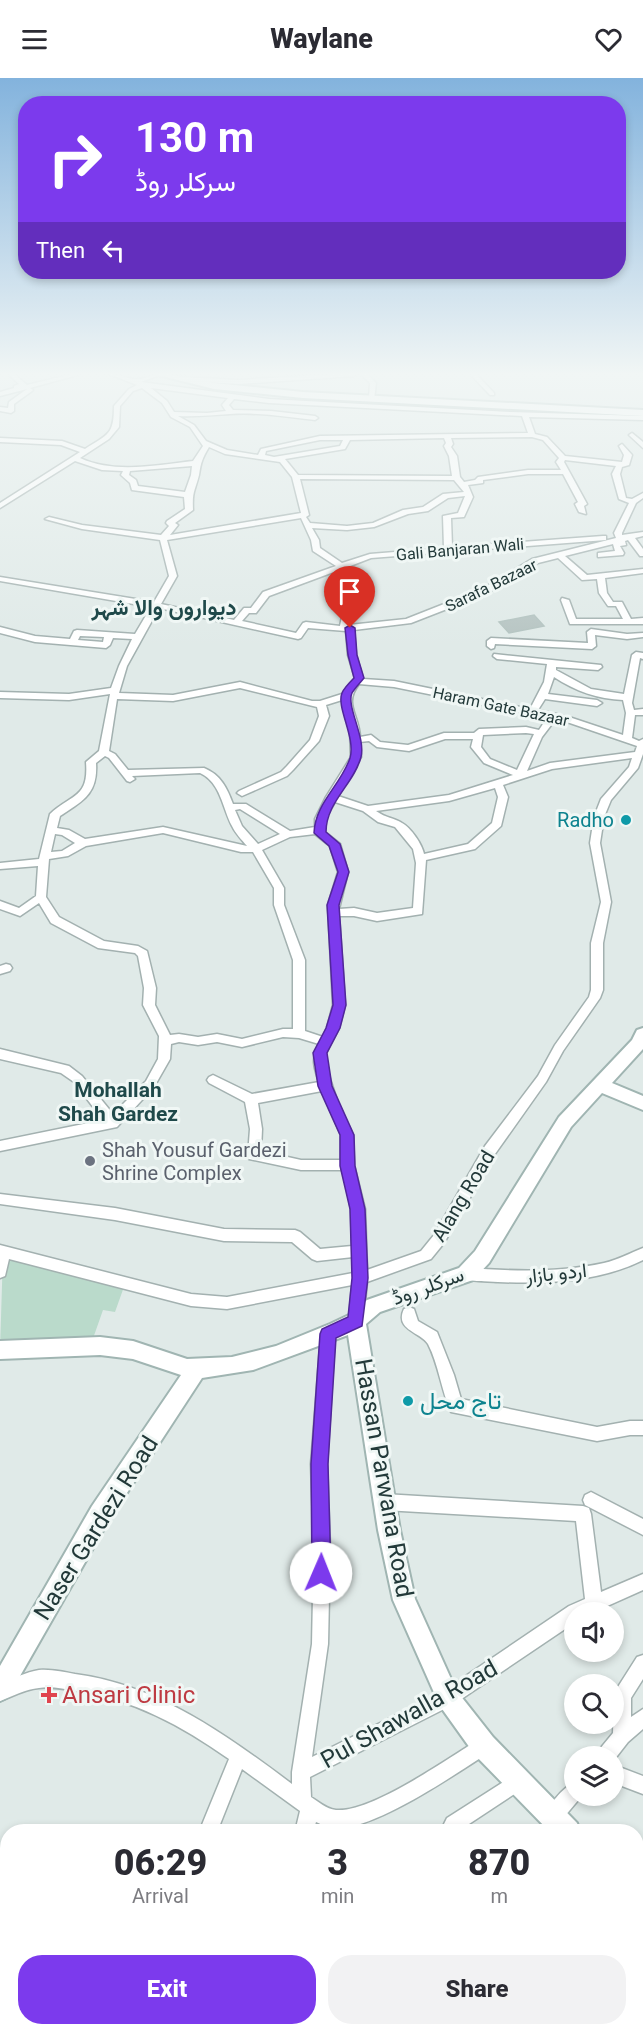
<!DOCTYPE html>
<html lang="en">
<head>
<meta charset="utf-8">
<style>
  :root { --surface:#fff; --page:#f2f2f3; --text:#2b2b33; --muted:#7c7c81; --accent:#7c3aed }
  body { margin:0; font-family:Roboto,Vazirmatn,sans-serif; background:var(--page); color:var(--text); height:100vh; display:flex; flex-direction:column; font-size:22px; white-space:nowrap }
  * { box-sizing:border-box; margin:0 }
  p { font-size:20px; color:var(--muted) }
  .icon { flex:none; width:33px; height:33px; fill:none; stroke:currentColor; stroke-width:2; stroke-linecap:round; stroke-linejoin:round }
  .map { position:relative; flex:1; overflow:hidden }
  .drawer { position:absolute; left:0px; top:1746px; width:644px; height:212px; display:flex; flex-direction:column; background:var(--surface); border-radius:24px 24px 0 0; box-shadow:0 3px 9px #0003 }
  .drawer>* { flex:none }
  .hud { position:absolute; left:18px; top:18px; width:608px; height:183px; border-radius:24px; box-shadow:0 3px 9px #0003; background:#7c3aed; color:#fff; overflow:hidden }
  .tools { position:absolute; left:564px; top:1524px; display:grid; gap:12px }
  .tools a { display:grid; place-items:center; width:60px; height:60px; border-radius:50%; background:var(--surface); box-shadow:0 3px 9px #0003; font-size:30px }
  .pin { position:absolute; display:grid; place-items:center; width:51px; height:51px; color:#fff; margin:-62px -26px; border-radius:50% 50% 50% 0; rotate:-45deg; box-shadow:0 0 6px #0007 }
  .pin .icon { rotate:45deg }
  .me { position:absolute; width:66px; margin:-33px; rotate:1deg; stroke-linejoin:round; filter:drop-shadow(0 0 4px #0008) }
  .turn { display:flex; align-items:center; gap:21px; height:126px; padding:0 18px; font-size:27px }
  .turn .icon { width:78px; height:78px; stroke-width:2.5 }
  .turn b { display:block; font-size:42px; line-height:51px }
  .then { display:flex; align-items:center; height:57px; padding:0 18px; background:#0003; gap:12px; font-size:22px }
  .eta { display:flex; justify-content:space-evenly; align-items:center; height:102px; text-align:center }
  .eta b { font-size:36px; font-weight:800; line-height:42px }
  .action { display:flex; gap:12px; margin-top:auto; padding:12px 18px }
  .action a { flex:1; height:69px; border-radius:24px; background:var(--accent); color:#fff; font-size:24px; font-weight:800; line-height:69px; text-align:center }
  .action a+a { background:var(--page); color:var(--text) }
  header { display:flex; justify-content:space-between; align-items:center; height:78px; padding:0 18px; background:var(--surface); font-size:27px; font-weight:800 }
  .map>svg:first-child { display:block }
  .green { fill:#badacb }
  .building { fill:#b6c4c2; stroke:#b3c3c0; stroke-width:1.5 }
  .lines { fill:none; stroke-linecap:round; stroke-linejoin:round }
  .street-casing { stroke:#a3b1b0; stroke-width:3 }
  .secondary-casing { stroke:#a0b5b2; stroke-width:4 }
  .primary-casing { stroke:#bdc4c4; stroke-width:3 }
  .street { fill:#fff; fill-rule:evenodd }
  .secondary { fill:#fff; fill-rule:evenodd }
  .primary { fill:#679d9c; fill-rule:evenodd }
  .route { fill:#7c3aed; stroke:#51269a; stroke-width:1.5 }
  .culture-dot { fill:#0f9aa8; stroke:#f0f7f5; stroke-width:2 }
  .worship-dot { fill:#6b7280; stroke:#f0f7f5; stroke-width:2 }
  .health-dot { fill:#e0444e; stroke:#f0f7f5; stroke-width:2 }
  .labels { text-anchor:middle; stroke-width:6; stroke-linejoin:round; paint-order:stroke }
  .far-street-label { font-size:16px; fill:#223939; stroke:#f0f7f5 }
  .culture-label { font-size:20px; fill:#0d838f; stroke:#f0f7f5; text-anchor:end }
  .worship-label { font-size:20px; fill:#5b616d; stroke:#f0f7f5; text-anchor:start }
  .street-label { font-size:20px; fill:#223939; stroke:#f0f7f5 }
  .neighbourhood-label { font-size:21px; font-weight:bold; fill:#1f494a; stroke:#f0f7f5 }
  .far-district-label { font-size:22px; font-weight:bold; fill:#1f494a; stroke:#f0f7f5 }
  .near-culture-label { font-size:24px; fill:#0d838f; stroke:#f0f7f5; text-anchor:start }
  .near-street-label { font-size:24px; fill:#223939; stroke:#f0f7f5 }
  .near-health-label { font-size:24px; fill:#be3a42; stroke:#f0f7f5; text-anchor:start }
</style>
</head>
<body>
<header><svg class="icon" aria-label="menu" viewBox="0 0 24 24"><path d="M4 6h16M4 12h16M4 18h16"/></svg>Waylane<svg class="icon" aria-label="heart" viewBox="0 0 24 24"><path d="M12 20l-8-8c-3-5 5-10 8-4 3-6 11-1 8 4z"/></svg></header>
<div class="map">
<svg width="643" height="1957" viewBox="0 0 643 1957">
  <rect width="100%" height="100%" fill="#e0eae8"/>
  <path class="green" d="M3 1175 125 1206 115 1234 103 1232 90 1269 0 1272Z"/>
  <path class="building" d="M534 537 544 548 509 555 499 544Z"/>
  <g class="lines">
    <g class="street-casing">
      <path id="street" d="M8 296H14L27 307 72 296H81L30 310 33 312 32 313 14 326V333L11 335 0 333V329L8 330 9 324 27 311 0 318V314L14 310V308L19 306Z
        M109 296C118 295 124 300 133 301 142 303 152 296 162 296L141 304 269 321 510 334 643 338V342L529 339 535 356 547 359 565 378 622 384 624 377 619 368 622 366 632 377 629 387 622 389 620 396 626 420 632 421 643 415V420L636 425 622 455V457L643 454V458L635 460 643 471V478H640L628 462 625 463 626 467 620 468 624 475 623 477 598 479V475L615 473 613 466 565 478 587 497 643 491V495L605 500 607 515 613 524H622L631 541 643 540V546H570L561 522 562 520 569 522 576 541H623L616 528H608L599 515 597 501 582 502 558 480 538 485 488 515 411 545 354 552 356 577 363 601 394 603 530 631 544 604 547 586 497 581 493 578 494 576 601 587 602 589 598 592 556 589V592L591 611 624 616 632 577 636 574 643 575V581L640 580 632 625 634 632 643 631V637H635L632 660 639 663 643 661V676L638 690 611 722 604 739 600 765 611 824 603 865V912L600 920 563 973 546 1004 495 1076 444 1165 431 1181 367 1204 363 1243 361 1247 356 1249 351 1247 349 1243 352 1207 227 1231 191 1228 9 1181 5 1198 0 1200V1167L191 1216 227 1219 353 1195V1179L317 1183 312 1181 292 1164 224 1163 115 1142 0 1126V1116L115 1130 224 1151 295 1152 300 1154 320 1171 352 1168 351 1131 343 1092H301L249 1081 248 1077 250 1051 245 1024 209 1005 207 1002 209 999 213 997 252 1016 319 1004C314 990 311 980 319 966L299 960 283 959 242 969 217 964 198 967 179 964 171 966 170 981 154 1009 117 1049 0 1073V1063L103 1042 74 1004 61 995 0 981V971L69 988 82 998 113 1036 146 1003 158 981 159 958 143 927 144 910 138 878 135 875 98 870 51 845 39 825 20 838 0 831V823L19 830 36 818 38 788 0 791V785L39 781 50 736C71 716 89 721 86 684L99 673 110 616 69 622 0 620V614L69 616 111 610 119 588 132 561 113 560 110 567 106 570 35 564 0 555V549L35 558 70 561 74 553 77 552 135 556 151 529 0 503V499L154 524 169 498 160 462 82 451 45 441 49 439 82 447 161 457 169 448 166 445 167 443 185 431 184 419 132 412 130 405 121 397 123 393 102 392 75 383 0 430V425L80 374 61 367 0 364V360L62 363 85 371C108 356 114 357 114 328L129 311 137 307ZM142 310 162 325 171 339 190 349 203 368 193 383C156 387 115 396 80 380L109 361 119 349 120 328 133 313ZM151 310 228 320 222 327 226 333 207 335 174 334 167 323ZM234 321 269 325 522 338 528 355 320 358 261 371 258 377 227 372 206 363 194 347 178 338C196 339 213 337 230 336 258 334 287 339 315 342L318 340 315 338 271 333 233 332 229 327ZM532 359 543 362 559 380 556 384 561 392H528L478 399 475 402 464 404 460 399 457 378 451 369 453 366 451 360ZM444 360 446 365 444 368 449 378 452 398 298 397 285 381 345 371 350 362ZM320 362H343L340 368 274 379 265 377 266 373ZM209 369 225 376 280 384 292 399 301 435 170 457 178 447 175 445 193 432C192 413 195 413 199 397 201 384 202 381 209 369ZM565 382 616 388 612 396 619 421 629 425 614 455 616 460 532 481 482 511 406 541 349 547C353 528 358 507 345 490L371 480 606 462V458H603L452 469 451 440 464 439 473 419 468 407 483 405V402L528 396H563L578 424 575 426 579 434 586 436 584 428 587 426 564 384ZM192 388 191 397 185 414 138 408 136 402 129 397 130 393ZM300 401 454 402 464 414 443 416 423 429 403 432 373 445 347 448 310 445 306 439 309 437ZM465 418 458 435 443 438 444 470 370 476 342 485 320 470 319 462 312 450 347 452 374 449 408 436 428 433 448 420ZM301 440 311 462 313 473 336 488 263 514 251 530H244L234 542 161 526 177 498 167 462ZM339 492C350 509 344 529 340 548L306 544 303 545 296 555 242 543 249 535H256L269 518ZM159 530 298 561 301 560 308 550 346 553 348 577 355 600 342 616 320 623H312L240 604 173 617 119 615 127 588ZM80 558 104 559 103 564 78 562ZM554 599C575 613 598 621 623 622L626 635 623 657 569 639 538 632 545 621 597 628 602 625 597 622 548 616ZM359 606 394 609 547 640 539 652 526 649 479 651 474 655H444L408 667 380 664 371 657 360 659C359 636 343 626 359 606ZM240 610 317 629 319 638 310 662 287 688 281 694 239 713 237 715 242 718 287 698 293 692 319 663 329 638 326 627 342 622 350 652 351 679 326 719 315 741V749L290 753 246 726H233C227 710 221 697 204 690L128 692 115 676 109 673 117 621 173 623ZM555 642 564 643 637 668 635 674 550 685 527 693 542 659ZM526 655 534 656 517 692 490 681 481 669 483 657ZM445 661H473L471 669 484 685 513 697 449 717 368 728 338 718 361 679 360 664 369 663 377 669 409 673ZM105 678 109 680 127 703 130 704 135 701 132 698 200 695C221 705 222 729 232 748 235 755 242 762 247 768L163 749 85 761 69 752 57 750 60 738C83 723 98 716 96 685ZM632 680 629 689 601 721 594 739 590 765 601 824 591 865V912L589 919 555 967 538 998 485 1068 434 1157 421 1173 367 1192 365 1131 354 1087 353 1057 339 1028 326 989V975L339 950 345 927 339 838H354L377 843 422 836 426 782 475 771 501 748 508 719 503 707 552 691ZM495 710 498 719 492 745 468 766 424 776C422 766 411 750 402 745 394 740 386 740 376 733L449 723ZM335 724 363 733 378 744 395 749 413 771 416 785 413 830 377 835 354 830 339 831 348 794 340 766 325 754V741ZM240 731 280 756 258 766 242 748 235 732ZM163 755 241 774H253L274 810V827L293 882V951H283L242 961 217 956 198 959 179 956 170 957 155 927 156 910 147 873 138 868 104 863 59 839 46 819 49 781 68 778 86 768ZM55 756 62 757 75 765 62 773 51 774ZM315 756 330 768 338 794 328 827 333 927 327 950 323 959 305 953V882L284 827V810L262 772 290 759ZM322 1013 341 1057V1082H301L261 1073 262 1051 258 1025Z
        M334 296H357L354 298 239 306 180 303 177 301 180 299 239 302Z
        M361 296H367L376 305 374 322 369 321 370 305Z
        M470 296H476L494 315V317H490Z
        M632 355 643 364V370L630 358 629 357Z
        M591 551 627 556 643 555V559L627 561 595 557 596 568 592 571 495 566 494 570 491 571 487 568V563L491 560 588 565 587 554Z
        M6 886 10 887 12 890 10 893 0 896V888Z
        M643 1170V1182C599 1204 547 1206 498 1204 486 1203 472 1204 461 1200L459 1196 461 1192 466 1190C512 1193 559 1195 604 1185 618 1182 630 1175 643 1170Z
        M409 1229 414 1231 418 1243 437 1254 454 1297 461 1321 597 1349 630 1343H643V1357H630L597 1363 451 1334C441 1312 439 1287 428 1266 421 1254 394 1252 404 1231Z
        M328 1250 333 1251 335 1256 327 1386 330 1471 328 1566 312 1679 442 1614 569 1528 585 1521 576 1443 384 1432 378 1429 376 1424 378 1419 384 1416 583 1428 589 1430 591 1436 601 1514 643 1496V1512L594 1534H574V1545L454 1626 310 1699 311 1719C319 1724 326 1731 336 1732 371 1735 447 1681 478 1662L484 1659 490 1662 493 1668 490 1674C455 1696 378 1750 338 1750 330 1750 322 1747 316 1744L313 1754H295L300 1733 242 1691 217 1754H199L229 1681C182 1648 133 1621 76 1613 64 1611 51 1608 39 1610 26 1611 13 1618 0 1623V1605C13 1601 26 1594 39 1592 51 1591 64 1594 75 1596 159 1607 226 1657 292 1706V1694L312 1566 314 1471 311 1386 321 1256 323 1251Z
        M591 1414 643 1441V1457L585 1427 583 1422 585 1417Z
        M643 1577V1601L631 1620V1639L643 1631V1651L628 1664 614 1682V1678H596L599 1672 613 1655 614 1618 616 1612 637 1579Z
        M614 1687 643 1698V1716L614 1705Z
        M519 1694 525 1697 528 1703 525 1709 466 1748 468 1754H447L444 1746 447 1740Z
        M574 1705V1718H582L580 1720 559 1745 553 1748 547 1745 544 1739C549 1727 562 1710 574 1705Z
        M252 1950H272L270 1957H250Z
        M286 1950H306L304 1957H284Z"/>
    </g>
    <g class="secondary-casing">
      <path id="secondary" d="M154 296H168L214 305 303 314 643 332V338L303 320 214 311Z
        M643 950V971L612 1005 643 1018V1032L602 1015 571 1049 489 1185 473 1202 380 1234 366 1246 400 1452 415 1521 456 1612 493 1659 577 1745 580 1754H550L475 1677 440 1628 393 1522 378 1452 348 1257 253 1292 202 1300 108 1444 8 1619 0 1623V1588L92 1428 181 1297 133 1281 100 1277 0 1281V1263L100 1259 133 1263 187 1281 232 1279 276 1268 330 1246 349 1237 367 1222 459 1190 475 1173 559 1039 632 962 637 952Z
        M636 1807 643 1810V1840L636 1837Z"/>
    </g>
    <g class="primary-casing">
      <path id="primary" d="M0 1858 8 1862V1896L0 1893Z
        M0 1895 8 1898V1934L0 1930Z
        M20 1950H83L86 1957H23Z"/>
    </g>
    <use href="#street" class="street"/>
    <use href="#secondary" class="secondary"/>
    <use href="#primary" class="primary"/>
  </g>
  <linearGradient id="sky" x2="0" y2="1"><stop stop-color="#83b3dd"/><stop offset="0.52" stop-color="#f1f6f5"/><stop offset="1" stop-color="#f1f6f5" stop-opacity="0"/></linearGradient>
  <rect width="643" height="569" fill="url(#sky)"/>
  <path class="route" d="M350 547 355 550 357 577 364 600C360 605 355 610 352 615 346 628 366 660 361 679 354 706 326 724 326 754L340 766 349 794 339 827 346 927 340 950 327 975 332 1008 354 1057 355 1088 365 1131 368 1200 362 1248 336 1260 328 1386 331 1495 328 1501 321 1504 315 1501 312 1495 311 1386 320 1256 322 1251 348 1239 352 1200 350 1131 340 1088V1057L318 1008 313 975 326 950 333 927 327 827 338 794 329 768 314 755C315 725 341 707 350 680 356 660 336 629 342 615 344 610 350 604 354 600L348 577 345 550Z"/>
  <g class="culture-dot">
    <circle cx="626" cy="742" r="6"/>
    <circle cx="408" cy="1323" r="6"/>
  </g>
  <circle class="worship-dot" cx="90" cy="1083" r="6"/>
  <path class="health-dot" d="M46 1608h6v6h6v6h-6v6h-6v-6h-6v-6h6z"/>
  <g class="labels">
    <g class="far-street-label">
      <text transform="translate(460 471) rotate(-5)" y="6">Gali Banjaran Wali</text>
      <text transform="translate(491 507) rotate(-26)" y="6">Sarafa Bazaar</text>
      <text transform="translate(501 628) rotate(12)" y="6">Haram Gate Bazaar</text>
    </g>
    <g class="culture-label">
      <text x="614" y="749">Radho</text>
    </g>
    <g class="worship-label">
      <text x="102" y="1079">Shah Yousuf Gardezi<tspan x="102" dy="23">Shrine Complex</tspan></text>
    </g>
    <g class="street-label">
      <text transform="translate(463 1118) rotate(-59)" y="7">Alang Road</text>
      <text transform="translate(556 1195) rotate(-6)" y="7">اردو بازار</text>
      <text transform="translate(428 1208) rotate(-20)" y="7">سرکلر روڈ</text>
    </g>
    <g class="neighbourhood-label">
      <text x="118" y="1019">Mohallah<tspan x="118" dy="24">Shah Gardez</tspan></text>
    </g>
    <g class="far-district-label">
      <text x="164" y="537">دیواروں والا شہر</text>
    </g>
    <g class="near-culture-label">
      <text x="420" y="1331">تاج محل</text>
    </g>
    <g class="near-street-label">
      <text transform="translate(384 1400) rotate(80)" y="8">Hassan Parwana Road</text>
      <text transform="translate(96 1450) rotate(-58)" y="8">Naser Gardezi Road</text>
      <text transform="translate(409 1636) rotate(-29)" y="8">Pul Shawalla Road</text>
    </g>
    <g class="near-health-label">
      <text x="62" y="1625">Ansari Clinic</text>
    </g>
  </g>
</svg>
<div class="tools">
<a><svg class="icon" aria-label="sound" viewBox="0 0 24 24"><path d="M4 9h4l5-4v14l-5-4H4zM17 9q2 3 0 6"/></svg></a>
<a><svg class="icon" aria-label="search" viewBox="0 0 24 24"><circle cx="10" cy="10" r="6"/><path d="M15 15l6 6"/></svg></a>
<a><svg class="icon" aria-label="layers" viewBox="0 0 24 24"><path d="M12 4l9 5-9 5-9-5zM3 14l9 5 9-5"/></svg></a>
</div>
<div class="pin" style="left:350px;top:550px;background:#d93025"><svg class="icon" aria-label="arrive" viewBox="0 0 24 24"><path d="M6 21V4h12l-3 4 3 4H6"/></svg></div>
<svg class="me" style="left:321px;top:1495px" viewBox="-20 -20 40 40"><circle r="19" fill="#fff"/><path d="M0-13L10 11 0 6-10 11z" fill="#7c3aed"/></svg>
<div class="hud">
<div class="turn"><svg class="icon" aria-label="right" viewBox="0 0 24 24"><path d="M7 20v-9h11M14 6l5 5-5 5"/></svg><div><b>130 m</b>سرکلر روڈ</div></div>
<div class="then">Then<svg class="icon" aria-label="left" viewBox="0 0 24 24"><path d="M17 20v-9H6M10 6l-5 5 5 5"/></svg></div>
</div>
<section class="drawer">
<div class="eta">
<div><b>06:29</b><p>Arrival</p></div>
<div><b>3</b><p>min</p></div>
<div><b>870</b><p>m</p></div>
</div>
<div class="action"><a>Exit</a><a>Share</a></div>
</section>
</div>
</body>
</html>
